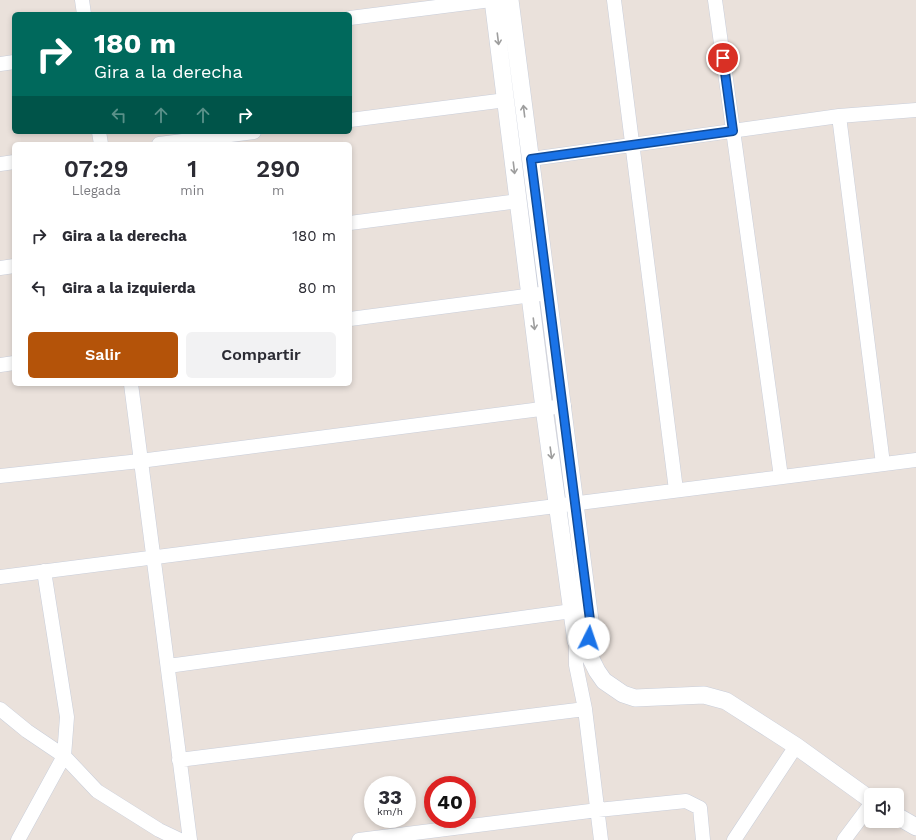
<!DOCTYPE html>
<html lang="es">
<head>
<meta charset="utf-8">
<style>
  :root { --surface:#fff; --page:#f2f2f3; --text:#2b2b33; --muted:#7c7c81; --accent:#b45309 }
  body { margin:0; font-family:"Work Sans",sans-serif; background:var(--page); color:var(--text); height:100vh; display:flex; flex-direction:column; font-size:15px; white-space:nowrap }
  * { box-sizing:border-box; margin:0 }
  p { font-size:13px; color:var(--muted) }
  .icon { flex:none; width:22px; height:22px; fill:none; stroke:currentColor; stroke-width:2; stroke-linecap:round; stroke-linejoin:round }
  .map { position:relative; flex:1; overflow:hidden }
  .panel { position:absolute; left:12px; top:142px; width:340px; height:244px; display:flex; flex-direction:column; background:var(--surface); border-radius:6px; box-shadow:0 2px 6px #0003 }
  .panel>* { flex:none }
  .guide { position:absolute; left:12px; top:12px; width:340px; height:122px; border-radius:6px; box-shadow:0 2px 6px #0003; background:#00695c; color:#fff; overflow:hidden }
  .buttons { position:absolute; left:864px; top:788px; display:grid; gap:8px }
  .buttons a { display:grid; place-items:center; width:40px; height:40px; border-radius:6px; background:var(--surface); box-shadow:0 2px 6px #0003; font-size:20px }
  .speed { position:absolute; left:364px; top:776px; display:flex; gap:8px; font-size:20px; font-weight:700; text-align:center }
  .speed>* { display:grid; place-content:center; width:52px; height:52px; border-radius:50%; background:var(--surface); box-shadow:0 2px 6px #0003; line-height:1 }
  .speed small { font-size:10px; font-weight:400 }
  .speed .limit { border:6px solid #d22; background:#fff; color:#111 }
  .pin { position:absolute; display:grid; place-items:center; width:34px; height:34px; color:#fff; margin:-17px; border:2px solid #fff; border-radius:50%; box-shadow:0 1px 4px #0007 }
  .me { position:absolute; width:44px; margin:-22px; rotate:4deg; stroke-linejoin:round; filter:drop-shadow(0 0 3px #0008) }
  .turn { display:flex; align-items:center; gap:14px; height:84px; padding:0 16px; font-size:18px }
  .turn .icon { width:52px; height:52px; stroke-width:2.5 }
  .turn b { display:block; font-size:28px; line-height:34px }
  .lanes { display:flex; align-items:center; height:38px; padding:0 16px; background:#0003; justify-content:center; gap:20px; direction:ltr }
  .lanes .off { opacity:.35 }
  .eta { display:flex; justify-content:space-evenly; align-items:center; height:68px; text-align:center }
  .eta b { font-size:24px; font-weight:600; line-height:28px }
  .action { display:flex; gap:8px; margin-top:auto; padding:8px 16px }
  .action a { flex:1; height:46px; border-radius:6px; background:var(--accent); color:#fff; font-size:16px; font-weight:600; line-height:46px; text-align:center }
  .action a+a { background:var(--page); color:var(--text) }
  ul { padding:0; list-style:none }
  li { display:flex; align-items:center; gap:12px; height:52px; padding:0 16px }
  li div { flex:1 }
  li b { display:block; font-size:15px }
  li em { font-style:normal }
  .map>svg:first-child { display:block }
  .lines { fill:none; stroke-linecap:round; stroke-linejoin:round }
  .minor-casing { stroke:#c9ceda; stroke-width:15 }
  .tertiary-casing { stroke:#c9ceda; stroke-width:18 }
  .minor { stroke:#fff; stroke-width:14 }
  .tertiary { stroke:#fff; stroke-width:17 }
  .oneway { stroke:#9e9e9e }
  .route-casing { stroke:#114b97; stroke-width:10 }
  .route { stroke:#1a73e8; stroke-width:7 }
</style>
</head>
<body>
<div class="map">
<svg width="916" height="840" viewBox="0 0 916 840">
  <rect width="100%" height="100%" fill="#eae1db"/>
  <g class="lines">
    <g class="minor-casing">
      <path id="minor" d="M82 0 84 14
        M614 0 676 490
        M715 0 781 477
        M350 18 491 0
        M0 64 14 62
        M839 116 883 464
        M350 120 506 100
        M99 132 101 144
        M159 144 254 132
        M531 159 839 116 916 110
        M0 164 14 162
        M350 223 519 201
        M0 268 14 266
        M350 319 548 293
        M0 365 14 363
        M131 384 190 840
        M0 476 140 461 564 406
        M0 577 916 460
        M576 641V665L585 709 601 840
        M168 666 572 611
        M0 709 27 731 64 756 97 791 159 830 180 840
        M179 760 585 709
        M18 840 64 756 67 717 44 571
        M359 840 598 810 686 801 700 808 703 840
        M734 840 796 746
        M844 840 871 804"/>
    </g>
    <g class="tertiary-casing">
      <path id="tertiary" d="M493 0 544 408 576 641 586 649 597 671 604 681 623 694 635 698 704 695 726 701 796 746 871 800
        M510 0 591 628 586 649
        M897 816 916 827"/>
    </g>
    <use href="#minor" class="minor"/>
    <use href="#tertiary" class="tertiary"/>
  </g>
  <defs><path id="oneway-shaft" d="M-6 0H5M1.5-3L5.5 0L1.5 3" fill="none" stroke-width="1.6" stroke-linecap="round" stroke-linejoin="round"/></defs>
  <g class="oneway">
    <use href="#oneway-shaft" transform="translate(498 39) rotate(83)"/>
    <use href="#oneway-shaft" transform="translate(524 111) rotate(-97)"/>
    <use href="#oneway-shaft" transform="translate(514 168) rotate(83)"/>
    <use href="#oneway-shaft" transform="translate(534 324) rotate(83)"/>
    <use href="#oneway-shaft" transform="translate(551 453) rotate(82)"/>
  </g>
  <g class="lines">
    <g class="route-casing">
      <path id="route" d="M589 638 591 628 531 159 733 131 723 58"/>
    </g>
    <use href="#route" class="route"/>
  </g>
</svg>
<div class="buttons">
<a><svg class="icon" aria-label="sound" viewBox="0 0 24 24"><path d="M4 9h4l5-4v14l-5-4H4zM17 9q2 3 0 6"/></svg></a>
</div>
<div class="speed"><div>33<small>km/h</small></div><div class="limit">40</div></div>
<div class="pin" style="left:723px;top:58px;background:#d93025"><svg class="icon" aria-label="arrive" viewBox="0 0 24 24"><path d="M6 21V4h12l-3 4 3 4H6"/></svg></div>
<svg class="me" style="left:589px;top:638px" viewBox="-20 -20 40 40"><circle r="19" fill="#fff"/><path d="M0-13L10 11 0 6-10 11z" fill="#1a73e8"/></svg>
<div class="guide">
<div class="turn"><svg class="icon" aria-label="right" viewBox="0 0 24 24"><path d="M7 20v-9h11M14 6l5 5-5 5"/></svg><div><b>180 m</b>Gira a la derecha</div></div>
<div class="lanes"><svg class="icon off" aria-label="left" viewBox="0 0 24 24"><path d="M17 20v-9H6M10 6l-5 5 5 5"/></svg><svg class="icon off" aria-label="ahead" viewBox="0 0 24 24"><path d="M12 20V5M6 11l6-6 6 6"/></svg><svg class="icon off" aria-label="ahead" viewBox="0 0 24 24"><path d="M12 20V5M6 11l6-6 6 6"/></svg><svg class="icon" aria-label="right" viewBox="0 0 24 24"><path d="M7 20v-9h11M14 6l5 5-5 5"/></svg></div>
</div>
<section class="panel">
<div class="eta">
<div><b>07:29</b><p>Llegada</p></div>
<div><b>1</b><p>min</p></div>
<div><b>290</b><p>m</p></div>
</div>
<ul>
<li><svg class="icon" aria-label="right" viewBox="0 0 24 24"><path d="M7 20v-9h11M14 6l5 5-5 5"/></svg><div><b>Gira a la derecha</b></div><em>180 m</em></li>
<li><svg class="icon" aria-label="left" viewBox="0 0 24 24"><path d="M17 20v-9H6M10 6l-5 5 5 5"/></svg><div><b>Gira a la izquierda</b></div><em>80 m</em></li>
</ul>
<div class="action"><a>Salir</a><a>Compartir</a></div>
</section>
</div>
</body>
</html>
